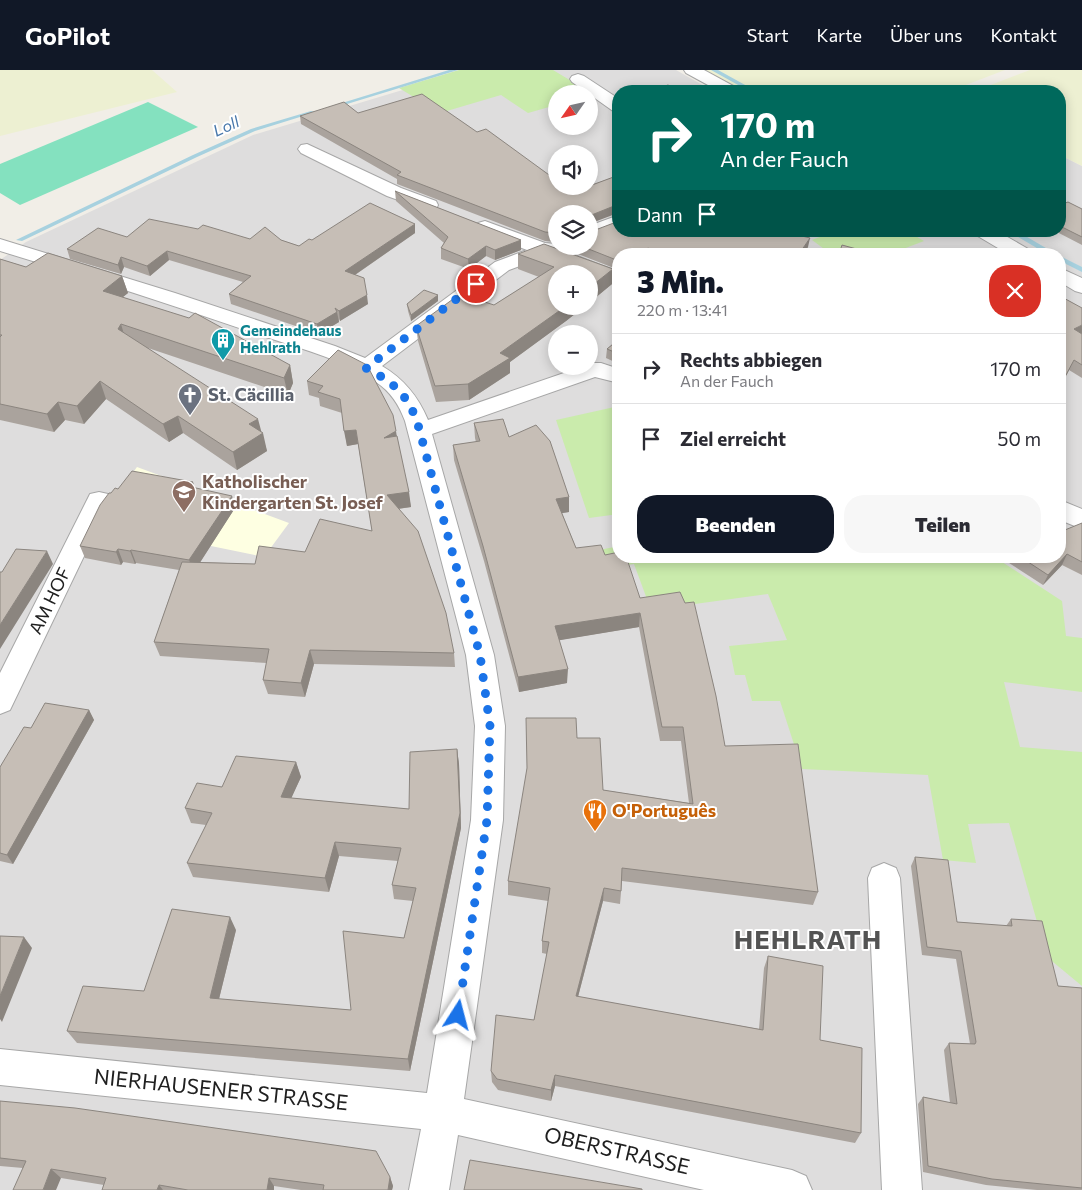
<!DOCTYPE html>
<html lang="de">
<head>
<meta charset="utf-8">
<style>
  :root { --surface:#fff; --page:#f7f7f7; --text:#2b2b33; --muted:#7c7c81; --line:#e1e1e2; --accent:#111827 }
  body { margin:0; font-family:Commissioner,sans-serif; background:var(--page); color:var(--text); height:100vh; display:flex; flex-direction:column; font-size:19px; white-space:nowrap }
  * { box-sizing:border-box; margin:0 }
  p { font-size:16px; color:var(--muted) }
  .icon { flex:none; width:28px; height:28px; fill:none; stroke:currentColor; stroke-width:2; stroke-linecap:round; stroke-linejoin:round }
  .map { position:relative; flex:1; overflow:hidden }
  .sheet { position:absolute; left:612px; top:178px; width:454px; height:315px; display:flex; flex-direction:column; background:var(--surface); border-radius:20px; box-shadow:0 2px 12px #0003 }
  .sheet>* { flex:none }
  .top-card { position:absolute; left:612px; top:15px; width:454px; height:152px; border-radius:20px; box-shadow:0 2px 12px #0003; background:#00695c; color:#fff; overflow:hidden }
  .needle { width:32px; rotate:236deg }
  .tools { position:absolute; left:548px; top:15px; display:grid; gap:10px }
  .tools a { display:grid; place-items:center; width:50px; height:50px; border-radius:50%; background:var(--surface); box-shadow:0 2px 12px #0003; font-size:25px }
  .pin { position:absolute; display:grid; place-items:center; width:42px; height:42px; color:#fff; margin:-21px; border:2px solid #fff; border-radius:50%; box-shadow:0 1px 5px #0007 }
  .me { position:absolute; width:55px; margin:-28px; rotate:9deg; stroke-linejoin:round; filter:drop-shadow(0 0 4px #0008) }
  .turn { display:flex; align-items:center; gap:18px; height:105px; padding:0 25px; font-size:22px }
  .turn .icon { width:65px; height:65px; stroke-width:2.5 }
  .turn b { display:block; font-size:35px; line-height:42px }
  .then { display:flex; align-items:center; height:48px; padding:0 25px; background:#0003; gap:10px; font-size:19px }
  .round { display:grid; place-items:center; flex:none; width:52px; height:52px; border-radius:20px; background:var(--page) }
  .headline { display:flex; align-items:center; justify-content:space-between; height:85px; padding:0 25px }
  h1 { font-size:30px; font-weight:800; line-height:38px; color:var(--accent) }
  .button { display:flex; gap:10px; margin-top:auto; padding:10px 25px }
  .button a { flex:1; height:58px; border-radius:20px; background:var(--accent); color:#fff; font-size:20px; font-weight:800; line-height:58px; text-align:center }
  .button a+a { background:var(--page); color:var(--text) }
  ul { padding:0; list-style:none }
  li { display:flex; align-items:center; gap:15px; height:70px; padding:0 25px; border-top:1px solid var(--line) }
  li div { flex:1 }
  li b { display:block; font-size:19px }
  li em { font-style:normal }
  header { display:flex; align-items:center; gap:30px; box-sizing:border-box; height:70px; padding:0 25px; background:var(--accent); color:#fff }
  header strong { font-size:24px }
  nav { display:flex; gap:28px; margin-inline-start:auto; font-size:18px }
  .map>svg:first-child { display:block }
  .residential { fill:#dedddd; fill-rule:evenodd }
  .education { fill:#feffe2 }
  .farmland { fill:#edf0d2 }
  .grass { fill:#caebac }
  .pitch { fill:#84e1bf }
  .lines { fill:none; stroke-linecap:round; stroke-linejoin:round }
  .stream { fill:#a7d1df; fill-rule:evenodd }
  .minor-casing { stroke:#a7a7a7; stroke-width:2 }
  .minor { fill:#fff; fill-rule:evenodd }
  .wall { fill:#aaa39d }
  .shaded-wall { fill:#8b857f }
  .building { fill:#c6beb6; stroke:#8b857f }
  .route { stroke:#1a73e8; stroke-width:9; stroke-dasharray:0 16.2 }
  .labels { text-anchor:middle; stroke-width:4; stroke-linejoin:round; paint-order:stroke }
  .far-culture-label { font-size:15px; font-weight:bold; fill:#0d838f; stroke:#fff; text-anchor:start }
  .far-water-label { font-size:16px; font-style:italic; fill:#4777ab; stroke:#fff }
  .worship-label { font-size:18px; font-weight:bold; fill:#5b616d; stroke:#fff; text-anchor:start }
  .education-label { font-size:18px; font-weight:bold; fill:#785e54; stroke:#fff; text-anchor:start }
  .street-label { font-size:18px; fill:#202020; stroke:#fff }
  .food-label { font-size:18px; font-weight:bold; fill:#c56008; stroke:#fff; text-anchor:start }
  .near-street-label { font-size:21px; fill:#202020; stroke:#fff }
  .near-district-label { font-size:26px; font-weight:bold; letter-spacing:1px; fill:#535353; stroke:#fff }
</style>
</head>
<body>
<header>
<strong>GoPilot</strong>
<nav><a>Start</a><a>Karte</a><a>Über uns</a><a>Kontakt</a></nav>
</header>
<div class="map">
<svg width="1082" height="1120" viewBox="0 0 1082 1120">
  <rect width="100%" height="100%" fill="#f1eee7"/>
  <path class="residential" d="M469 0H676L713 21H619V161H1060V85L1082 96V1120H0V190L26 172 253 65ZM556 24H589V56H556ZM556 84H589V116H556ZM556 144H589V176H556ZM619 184H1060V486H619ZM556 204H589V236H556ZM556 264H589V296H556Z"/>
  <path class="education" d="M137 397 289 453 264 487 99 453 110 434Z"/>
  <path class="farmland" d="M0 0H152L177 22 0 66Z
    M701 0H1005L950 21H740Z
    M1030 0H1082V96L1060 85V21H975Z"/>
  <path class="grass" d="M459 0H553L598 27 589 30V24H556V35L528 43 501 25 440 43 399 18Z
    M835 161H907L924 171 890 184H831L812 170Z
    M619 336V444L589 448 556 350Z
    M619 476V486H1010L999 490 1062 531 1066 566 1082 568V622L1004 612 1020 677 1082 682V916L1047 887 1009 753 968 754 976 793 943 790 928 705 802 699 780 631H752L745 605H735L729 576 787 570 768 524 651 540 634 494 606 498 599 480Z"/>
  <path class="pitch" d="M148 32 198 57 20 135 0 123V94Z"/>
  <g class="lines">
    <path class="stream" d="M449 0H458L334 38 329 37Z
      M711 0H718L756 21H749Z
      M311 41 316 42 255 61 197 87 22 171 16 170 193 85 251 59Z
      M1008 161H1017L1056 184H1047Z
      M1060 186 1082 197V202L1060 191Z"/>
    <g class="minor-casing">
      <path id="minor" d="M684 0H704L737 18 739 21H719L686 3Z
        M578 4 584 6 619 29V42L613 41 572 12 570 9 572 6Z
        M307 74 401 118 436 131 438 135 436 139 429 141 387 126 301 83 298 79 301 75Z
        M619 145V158L589 169V156Z
        M485 151 545 173 556 174 559 179 619 202V215L544 187 509 200 382 296C404 309 418 326 428 350L593 293H601L619 299V313L595 307 432 364 494 585 505 656 503 750 464 1029 792 1100 806 1106 812 1120H704L458 1065 449 1120H409L421 1059 0 1015V979L427 1023 471 750 475 656 466 585 405 351C399 335 391 322 376 312 341 288 297 278 257 264 172 235 86 207 0 181V169L175 223 335 276 365 288 495 192 527 180 478 161 475 157 478 153Z
        M974 161H997L1030 180 1033 184H1008L976 165Z
        M1060 198 1082 208V223L1075 221 1060 212Z
        M99 422 108 424 111 430 10 640 0 644V603L87 430 90 424Z
        M1060 430 1082 439V459L1060 450Z
        M884 793 896 798 900 808 922 1120H882L868 808 872 798Z"/>
    </g>
    <use href="#minor" class="minor"/>
  </g>
  <path class="wall" d="M358 43 477 62 573 122 619 105V144H556V172L545 171 397 114V109L301 54 300 46Z
    M395 121 521 170V180L495 190 486 186 469 199 441 189V178L444 173 396 131Z
    M1060 135 1082 139V175L1055 161H1060Z
    M415 154V163L355 205 368 234 340 251 339 249V252L319 264 231 234 229 224 243 212 169 190 150 206 124 197 121 204 70 189 67 179 127 167 281 170 299 176 312 170Z
    M590 162 808 177 803 184H619V200L560 177 559 176H589Z
    M518 184 613 199 612 214 589 233V204L556 236H585L566 251 510 292V303L469 330 436 332 418 271 416 256 494 235 539 207 518 199Z
    M0 189 26 197 122 206 128 223 123 227 290 295 293 313 288 325 148 278 261 362 267 381 237 400 183 363 169 372 106 329 84 354 65 350 54 362 0 350Z
    M438 225V231L411 251 408 241 407 234Z
    M1060 226 1082 264V308L1069 300 1062 315 1060 314Z
    M619 269V294L606 288 607 279Z
    M338 280 397 366 411 437 398 439 454 583 455 597 314 594 305 627 268 624 263 610 267 593 160 586 154 572 179 500 136 493 135 494 123 492 121 495 85 488 80 476 111 423 118 419 193 412 194 418 235 438 200 492 255 494 305 482 372 461 358 374 347 376 342 343 320 336 319 328 309 325 307 311Z
    M474 353 509 367 569 427V442L562 443 576 478 605 485 640 528 725 676 818 822 813 835 622 811 620 834 603 831 578 927 759 959 764 898 768 886 820 970 861 1063 855 1073 555 1016 551 1031 498 1020 492 1012 491 1001 534 950 547 884 542 883V871L548 831 508 825V811L577 668 603 720 689 733 681 671H660L639 557 559 570 567 613 519 622 484 491 454 390 453 375 476 372 475 368Z
    M1082 453V505L1062 495 1043 515 1006 491 1008 486H1060Z
    M89 640 94 650 13 794 0 791V697L31 658Z
    M457 679 459 694 461 758 410 1001 77 973 67 961 144 921 236 860 219 929 351 940 404 868 413 831 394 829 392 815 398 791 339 786 329 822 193 807 187 793 206 755 191 753 185 738 222 717 296 692 301 707 291 728 409 739Z
    M915 787 957 852 1006 856 1011 849 1058 916 1082 918V1120H1037L986 1115 923 1102 918 1034 923 1027 950 1033 944 980 949 973 970 974 956 889 922 885 911 796Z
    M0 1031 390 1107 393 1116 392 1120H301L274 1116V1120H102L104 1115 61 1108 23 1098 0 1096Z"/>
  <path class="shaded-wall" d="M619 134 618 143 589 154V146Z
    M415 154V163L346 211 345 201Z
    M810 168 808 177 803 184H799Z
    M521 170V180L495 190V180Z
    M486 176V186L469 199 468 189Z
    M648 178V184H641Z
    M167 181 169 190 150 206 147 196Z
    M121 187 124 197 121 204 118 195Z
    M613 199 612 214 589 233V218Z
    M122 206 128 223 109 238 103 221Z
    M367 225 368 234 340 251 339 241Z
    M438 225V231L411 251V245Z
    M566 236H585L566 251 510 292V303L469 330 468 314 500 283Z
    M337 242 339 252 319 264 317 254Z
    M121 254 126 271 118 259Z
    M1082 255V263L1070 270 1074 259Z
    M290 295 293 313 288 325 284 308Z
    M100 311 106 329 84 354 77 336Z
    M58 332 65 350 54 362 47 344Z
    M178 346 183 363 169 372 163 354Z
    M258 349 262 364 263 363 267 381 237 400 233 382 249 354Z
    M356 360 358 374 347 376 344 361Z
    M396 361 398 375 384 368Z
    M193 412 197 425 187 416Z
    M409 422 411 437 389 440 387 425Z
    M232 426 235 438 194 502 189 490Z
    M569 427V442L556 444V429Z
    M118 479 123 492 121 495 116 482Z
    M131 480 136 493 135 494 130 481Z
    M47 481 53 494 0 579V555Z
    M1067 484 1062 495 1043 515 1048 505Z
    M640 543 639 557 555 571V556Z
    M310 580 314 594 305 627 301 613Z
    M568 599 567 613 519 622 518 607Z
    M89 640 94 650 13 794 7 785Z
    M457 679 459 694 461 758 410 1001 408 989Z
    M296 692 301 707 285 742 281 727Z
    M335 772 339 786 329 822 325 808Z
    M604 818 603 831 575 938 576 926Z
    M230 847 236 860 216 941 210 928Z
    M24 867 32 878 2 952 0 949V926Z
    M555 1005V1016L551 1031V1020Z
    M51 1099 61 1108 56 1120H43Z
    M390 1107 393 1116 392 1120H388Z
    M269 1108 274 1116V1120H267Z
    M159 1115 163 1120H157Z"/>
  <path class="building" d="M668 15 679 21H649Z
    M422 24 477 62 486 59 556 110V116H565L573 122 619 105V134L589 146V144H556V163L545 162 397 105 401 102 300 46 344 32 358 43Z
    M395 121 521 170 495 180 486 176 468 189 441 178 448 167Z
    M1068 132 1082 139V167L1060 156V135Z
    M370 133 415 154 345 201 364 208 367 225 339 241 335 238 337 242 317 254 229 224 251 206 167 181 147 196 121 187 118 195 67 179 98 158 127 167 149 149 198 159 203 155 250 169 265 157 281 170 299 176 309 169 312 170Z
    M619 151V161H782L810 168 799 184H657L648 178 641 184H619V191L581 176H589V161L590 162Z
    M544 174 613 199 589 218V204H556V236H566L500 283 510 288 468 314 435 316 416 256 460 224 494 235 554 197 518 184Z
    M842 175 875 184H844L840 181Z
    M48 183 122 206 103 221 189 248 195 243 290 295 284 308 121 254 118 259 258 349 249 354 263 363 233 382 178 346 163 354 100 311 77 336 58 332 47 344 0 334V267L2 265H0V189L26 197Z
    M424 220 438 225 411 245 407 234Z
    M1060 226 1082 238V255L1074 259 1082 264V295L1074 290 1066 305 1060 301Z
    M619 269V284L607 279Z
    M338 280 367 295 393 345 396 361 384 368 397 366 409 422 387 425 418 461 446 543 454 583 310 580 301 613 263 610 269 579 154 572 182 492 255 494 259 476 305 482 320 449 372 461 356 360 344 361 340 329 318 322 323 316 307 311Z
    M503 349 509 367 536 355 550 371 569 427 556 429 576 478 601 475 605 485 619 482V486H626L640 528 680 522 685 533 694 532 716 626 725 676 798 674 818 822 622 798 621 821 604 818 576 926 763 960 768 886 823 896 820 970 862 978 861 1063 555 1005 551 1020 497 1009 491 1001 496 945 534 950 549 872 542 871 550 818 508 811 527 698 526 648H576L577 668H600L603 720 693 734 683 657H662L640 543 555 556 568 599 518 607 483 476 453 375 480 371 474 353Z
    M132 401 193 412 187 416 232 426 189 490 131 480 130 481 118 479 116 482 80 476 100 435 109 423H111L115 418 118 419Z
    M1082 453V492L1067 484 1048 505 1019 486H1060V462Z
    M16 479 47 481 0 555V502H2Z
    M45 633 89 640 7 785 0 783V697L24 657 31 658Z
    M457 679 460 743 408 989 67 961 83 916 144 921 172 839 230 847 210 928 351 940 343 861 404 868 416 818 392 815 401 778 335 772 325 808 187 793 212 743 185 738 197 713 222 717 236 686 296 692 281 727 409 739 410 682Z
    M915 787 948 790 957 852 1012 856 1011 849 1042 851 1058 916 1082 918V1118L992 1109 928 1096 923 1027 957 1034 949 973 975 974 976 972 961 881 927 877Z
    M0 866 24 867 0 926Z
    M0 1031 75 1038 376 1081 390 1107 388 1120H323L324 1115 269 1108 267 1120H188L159 1115 157 1120H102L106 1108 51 1099 43 1120H13L26 1091 0 1088Z
    M470 1090 642 1119V1120H464Z"/>
  <g class="lines">
    <path class="route" d="M458 945 487 750 490 656 480 585 417 351C406 323 393 312 366 298L476 214"/>
  </g>
  <defs>
    <g id="building-pin" transform="scale(1.25)"><path d="M0 17L-7.5 6A9.5 9.5 0 1 1 7.5 6Z" fill="#0f9aa8" stroke="#fff"/><path d="M-4-6H4V6H1V3H-1V6H-4ZM-2.5-4.3h1.7v1.8h-1.7ZM.8-4.3h1.7v1.8H.8ZM-2.5-1h1.7V.8h-1.7ZM.8-1h1.7V.8H.8Z" fill="#fff"/></g>
    <g id="church-pin" transform="scale(1.25)"><path d="M0 17L-7.5 6A9.5 9.5 0 1 1 7.5 6Z" fill="#6b7280" stroke="#fff"/><path d="M-1.2-6h2.4v3.5h3.3v2.4h-3.3V6h-2.4V-.1h-3.3v-2.4h3.3Z" fill="#fff"/></g>
    <g id="school-pin" transform="scale(1.25)"><path d="M0 17L-7.5 6A9.5 9.5 0 1 1 7.5 6Z" fill="#8d6e63" stroke="#fff"/><path d="M0-5L7-2L0 1L-7-2ZM-4 1L0 2.5L4 1V4Q0 6-4 4Z" fill="#fff"/></g>
    <g id="restaurant-pin" transform="scale(1.25)"><path d="M0 17L-7.5 6A9.5 9.5 0 1 1 7.5 6Z" fill="#e8710a" stroke="#fff"/><path d="M-5-6h1v4h1v-4h1v4h1v-4h1v5L-1.5 .5V6h-2V.5L-5-1ZM5-6V6H3V1.5H1.5Q1.5-4 5-6Z" fill="#fff"/></g>
  </defs>
  <g fill-rule="evenodd">
    <use href="#building-pin" x="223" y="270"/>
    <use href="#church-pin" x="190" y="325"/>
    <use href="#school-pin" x="184" y="422"/>
    <use href="#restaurant-pin" x="595" y="741"/>
  </g>
  <g class="labels">
    <g class="far-culture-label">
      <text x="240" y="266">Gemeindehaus<tspan x="240" dy="17">Hehlrath</tspan></text>
    </g>
    <g class="far-water-label">
      <text transform="translate(226 56) rotate(-25)" y="6">Loll</text>
    </g>
    <g class="worship-label">
      <text x="208" y="331">St. Cäcillia</text>
    </g>
    <g class="education-label">
      <text x="202" y="418">Katholischer<tspan x="202" dy="21">Kindergarten St. Josef</tspan></text>
    </g>
    <g class="street-label">
      <text transform="translate(50 531) rotate(-64)" y="6">AM HOF</text>
    </g>
    <g class="food-label">
      <text x="612" y="747">O'Português</text>
    </g>
    <g class="near-street-label">
      <text transform="translate(221 1020) rotate(6)" y="7">NIERHAUSENER STRASSE</text>
      <text transform="translate(617 1081) rotate(13)" y="7">OBERSTRASSE</text>
    </g>
    <g class="near-district-label">
      <text x="808" y="879">HEHLRATH</text>
    </g>
  </g>
</svg>
<div class="tools">
<a><svg class="needle" viewBox="-14 -14 28 28"><path d="M0-13l5 13h-10z" fill="#e53935"/><path d="M0 13l5-13h-10z" fill="#7c7c81"/></svg></a>
<a><svg class="icon" aria-label="sound" viewBox="0 0 24 24"><path d="M4 9h4l5-4v14l-5-4H4zM17 9q2 3 0 6"/></svg></a>
<a><svg class="icon" aria-label="layers" viewBox="0 0 24 24"><path d="M12 4l9 5-9 5-9-5zM3 14l9 5 9-5"/></svg></a>
<a>+</a>
<a>−</a>
</div>
<div class="pin" style="left:476px;top:214px;background:#d93025"><svg class="icon" aria-label="arrive" viewBox="0 0 24 24"><path d="M6 21V4h12l-3 4 3 4H6"/></svg></div>
<svg class="me" style="left:458px;top:945px" viewBox="-20 -20 40 40"><path d="M0-17L14 15 0 8-14 15z" fill="#1a73e8" stroke="#fff" stroke-width="4"/></svg>
<div class="top-card">
<div class="turn"><svg class="icon" aria-label="right" viewBox="0 0 24 24"><path d="M7 20v-9h11M14 6l5 5-5 5"/></svg><div><b>170 m</b>An der Fauch</div></div>
<div class="then">Dann<svg class="icon" aria-label="arrive" viewBox="0 0 24 24"><path d="M6 21V4h12l-3 4 3 4H6"/></svg></div>
</div>
<section class="sheet">
<div class="headline"><div><h1>3 Min.</h1><p>220 m · 13:41</p></div><a class="round" style="background:#d93025;color:#fff"><svg class="icon" aria-label="close" viewBox="0 0 24 24"><path d="M6 6l12 12M18 6L6 18"/></svg></a></div>
<ul>
<li><svg class="icon" aria-label="right" viewBox="0 0 24 24"><path d="M7 20v-9h11M14 6l5 5-5 5"/></svg><div><b>Rechts abbiegen</b><p>An der Fauch</p></div><em>170 m</em></li>
<li><svg class="icon" aria-label="arrive" viewBox="0 0 24 24"><path d="M6 21V4h12l-3 4 3 4H6"/></svg><div><b>Ziel erreicht</b></div><em>50 m</em></li>
</ul>
<div class="button"><a>Beenden</a><a>Teilen</a></div>
</section>
</div>
</body>
</html>
